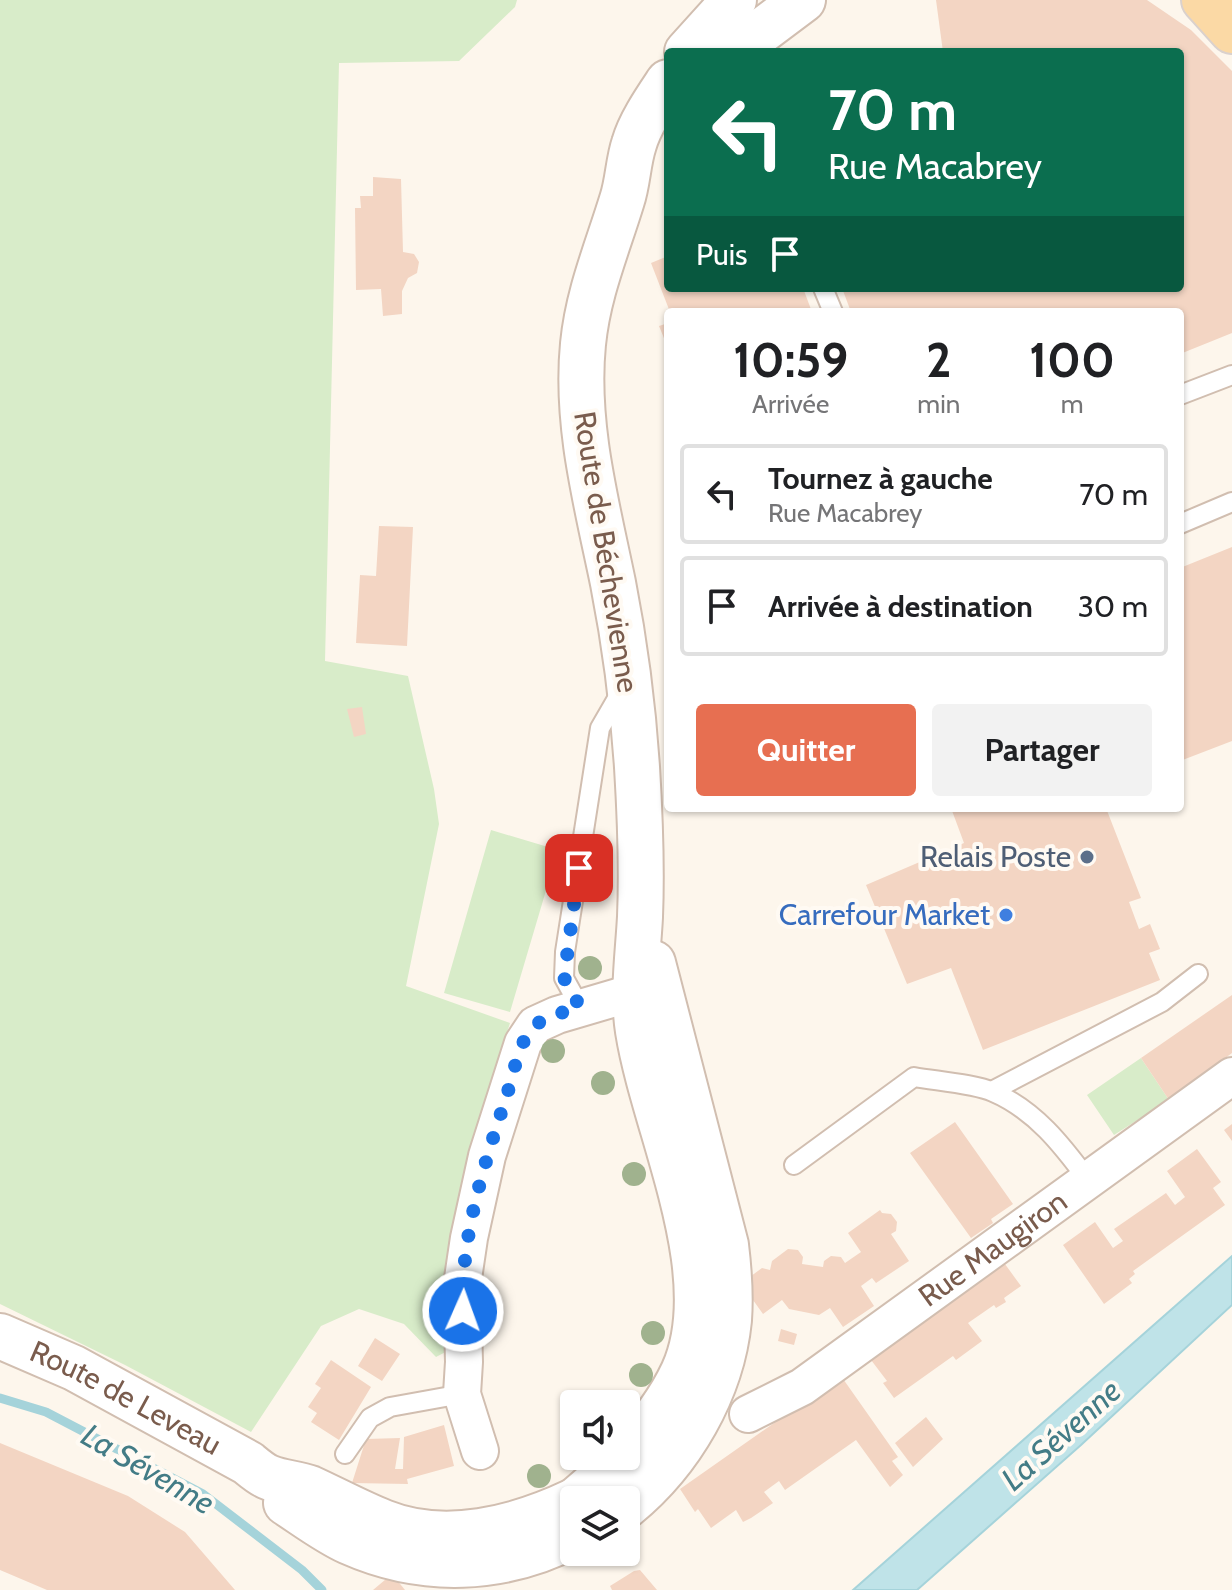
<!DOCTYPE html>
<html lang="fr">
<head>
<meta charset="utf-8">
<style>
  :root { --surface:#fff; --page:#f2f2f2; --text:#202124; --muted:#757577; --line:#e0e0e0; --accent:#e76f51 }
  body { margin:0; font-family:Cabin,sans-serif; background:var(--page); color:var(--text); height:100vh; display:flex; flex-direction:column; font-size:30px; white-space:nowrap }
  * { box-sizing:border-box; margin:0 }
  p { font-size:26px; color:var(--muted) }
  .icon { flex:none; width:44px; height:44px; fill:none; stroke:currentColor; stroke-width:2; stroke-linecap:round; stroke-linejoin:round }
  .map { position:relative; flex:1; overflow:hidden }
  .drawer { position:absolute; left:664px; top:308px; width:520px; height:504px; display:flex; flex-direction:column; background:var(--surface); border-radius:8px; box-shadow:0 2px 6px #0004 }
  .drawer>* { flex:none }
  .top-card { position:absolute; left:664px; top:48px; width:520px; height:244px; border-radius:8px; box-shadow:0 2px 6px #0004; background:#0b6e4f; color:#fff; overflow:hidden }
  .controls { position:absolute; left:560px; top:1390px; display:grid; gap:16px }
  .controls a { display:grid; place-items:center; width:80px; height:80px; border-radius:8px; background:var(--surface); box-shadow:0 2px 6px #0004; font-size:40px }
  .pin { position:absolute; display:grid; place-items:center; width:68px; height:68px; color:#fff; margin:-34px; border-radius:16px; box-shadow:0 4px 12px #0006 }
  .me { position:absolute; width:88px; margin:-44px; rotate:2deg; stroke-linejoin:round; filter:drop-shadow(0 0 6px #0008) }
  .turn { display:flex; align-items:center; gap:28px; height:168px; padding:0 32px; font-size:36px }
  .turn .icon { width:104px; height:104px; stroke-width:2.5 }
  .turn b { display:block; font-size:56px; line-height:68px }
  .then { display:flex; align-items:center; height:76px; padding:0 32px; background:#0003; gap:16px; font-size:30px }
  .eta { display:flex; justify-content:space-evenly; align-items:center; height:136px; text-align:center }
  .eta b { font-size:48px; font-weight:700; line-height:56px }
  .button { display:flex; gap:16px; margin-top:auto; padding:16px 32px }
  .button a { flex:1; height:92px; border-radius:8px; background:var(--accent); color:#fff; font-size:32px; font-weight:700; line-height:92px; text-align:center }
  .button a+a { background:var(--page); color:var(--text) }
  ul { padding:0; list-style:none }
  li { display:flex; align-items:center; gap:24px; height:100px; margin:0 16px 12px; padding:0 16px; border:4px solid var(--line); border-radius:8px }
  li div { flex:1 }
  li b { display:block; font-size:30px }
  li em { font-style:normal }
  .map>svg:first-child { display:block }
  .green { fill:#d8ecc9 }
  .water { fill:#bfe3e8; stroke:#a5d3da; stroke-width:2 }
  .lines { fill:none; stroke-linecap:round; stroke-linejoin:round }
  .stream { stroke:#a5d3da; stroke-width:9 }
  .building { fill:#f3d5c3 }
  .service-casing { stroke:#d1beb0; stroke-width:22 }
  .minor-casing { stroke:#d1beb0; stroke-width:40 }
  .tertiary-casing { stroke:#d1beb0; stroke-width:48 }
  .primary-casing { stroke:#dad1cd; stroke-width:48 }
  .service { stroke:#fff; stroke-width:18 }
  .minor { stroke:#fff; stroke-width:36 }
  .tertiary { stroke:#fff; stroke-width:44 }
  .primary { stroke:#fbd9a5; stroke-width:44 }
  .tree { fill:#a0b28e }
  .route { stroke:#1a73e8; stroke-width:14; stroke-dasharray:0 25.2 }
  .service-dot { fill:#5c6f8a; stroke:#fffaf3; stroke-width:3 }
  .shop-dot { fill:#3f7fe0; stroke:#fffaf3; stroke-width:3 }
  .labels { text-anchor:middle; stroke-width:8; stroke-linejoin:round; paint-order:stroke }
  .street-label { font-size:30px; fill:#7a5c4d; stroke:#fffaf3 }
  .service-label { font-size:30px; fill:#4e5e75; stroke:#fffaf3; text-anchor:end }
  .shop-label { font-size:30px; fill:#366cbe; stroke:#fffaf3; text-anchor:end }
  .water-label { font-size:32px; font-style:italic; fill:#437c86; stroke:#fffaf3 }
</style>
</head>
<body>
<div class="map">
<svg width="1232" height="1590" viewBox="0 0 1232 1590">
  <rect width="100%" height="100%" fill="#fdf6ec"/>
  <path class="green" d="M0 0H517L515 7 459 61 339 63 325 661 408 676 434 789 439 824 406 986 510 1023 470 1148 450 1248 455 1347 436 1357 404 1324 359 1309 321 1326 251 1432 125 1365 0 1304Z
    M491 830 558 850 510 1012 444 993Z
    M1141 1058 1169 1100 1114 1135 1087 1095Z"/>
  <path class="water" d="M1232 1256V1305L1081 1445 917 1590H853Z"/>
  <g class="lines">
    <path class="stream" d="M0 1398 46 1412 203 1494 302 1570 322 1590"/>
  </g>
  <path class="building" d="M936 0H1147L1191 30 1232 71V333L1180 354V312H851L842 288H1180V52H943Z
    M373 177 401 179 403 252 414 254 419 262 417 273 408 278 402 291V314L383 316 381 289 356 290 355 208H361L360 196H373Z
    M668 256V288H803L812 312H670L651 263Z
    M668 323V348L659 326Z
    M379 526 413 527 407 646 356 643 360 575 376 576Z
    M1232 547V741L1180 761V568Z
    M362 707 366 734 354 737 347 709Z
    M951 808H1106L1141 898 1129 902 1139 929 1150 924 1160 949 1149 953 1160 980 983 1050 951 968 907 984 866 885 964 843Z
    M1232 995V1053L1169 1100 1141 1058Z
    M955 1122 1013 1204 991 1219 993 1223 971 1238 910 1153Z
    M1232 1124V1141L1224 1130Z
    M1197 1149 1221 1182 1213 1188 1225 1205 1133 1271 1135 1274 1129 1279 1132 1283 1104 1304 1063 1245 1095 1222 1113 1248 1123 1241 1114 1229 1166 1193 1175 1205 1185 1197 1167 1171Z
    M880 1210 882 1213 891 1214 897 1222 896 1231 891 1234 909 1261 876 1283 872 1278 861 1286 874 1306 843 1327 830 1308 819 1315 789 1309 782 1300 763 1314 748 1293 747 1279 762 1268 770 1270 772 1261 788 1249 798 1250 803 1257 802 1264 823 1267 824 1261 831 1256 841 1257 845 1263 861 1252 848 1233Z
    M1002 1260 1021 1286 1004 1298 1006 1302 996 1308 994 1305 968 1323 982 1341 956 1360 953 1356 894 1398 883 1383 887 1381 868 1356Z
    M781 1329 797 1334 794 1345 778 1341Z
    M375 1338 400 1354 382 1381 358 1366Z
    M331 1360 371 1387 339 1440 311 1422 317 1413 308 1407 321 1388 315 1384Z
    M841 1376 898 1457 892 1461 903 1475 890 1487 856 1440 785 1490 779 1481 764 1492 773 1503 751 1518 743 1522 736 1510 711 1528 698 1509 695 1512 680 1489Z
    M926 1417 943 1439 913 1467 895 1443Z
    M444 1425 454 1466 407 1479 408 1484 352 1483 366 1439 400 1438 395 1469H403L404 1437Z
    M0 1443 128 1496 185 1532 235 1590H47L0 1570Z
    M640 1570 657 1590H612L610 1586 634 1571Z
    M392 1574 405 1590H373Z"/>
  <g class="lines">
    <g class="service-casing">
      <path id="service" d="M823 288 833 312
        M1180 395 1232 375
        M1180 524 1232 502
        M580 1007 564 978 565 952 600 728 622 690
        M992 1091 1162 1002 1198 974
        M794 1165 914 1077C936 1081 975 1084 993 1092 1035 1110 1062 1145 1088 1180
        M345 1454 370 1418 390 1407 462 1394"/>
    </g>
    <g class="minor-casing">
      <g id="minor">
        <path id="s1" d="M748 1414 802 1387 1232 1076"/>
        <path d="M480 1451 462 1394 464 1362 462 1285 469 1238 487 1156 523 1043 535 1025 557 1015 635 992"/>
      </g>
    </g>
    <g class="tertiary-casing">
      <g id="tertiary">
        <path d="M687 52 734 0"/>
        <path d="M741 52 759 33 803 0"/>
        <path id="s2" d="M0 1336 74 1368 248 1463C254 1468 261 1474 268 1477 281 1483 297 1483 310 1488 334 1499 358 1512 383 1522 445 1547 517 1528 574 1501"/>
        <path d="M626 1453C648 1429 669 1402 683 1372 727 1274 654 1131 638 1031 632 993 638 955 640 917 642 868 640 816 637 767 633 706 625 644 613 583 597 505 575 425 583 344 588 293 607 249 622 200 628 182 628 162 634 144 640 123 656 100 668 82"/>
        <path d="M576 1500 606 1474 623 1456"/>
        <path d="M286 1503C306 1516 327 1532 349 1542 423 1575 503 1572 574 1535"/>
        <path d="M626 1506C681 1461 722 1391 729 1320 731 1294 729 1270 726 1245L653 963"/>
      </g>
    </g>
    <g class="primary-casing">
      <path id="primary" d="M1204 0 1232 31"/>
    </g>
    <use href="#service" class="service"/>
    <use href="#minor" class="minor"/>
    <use href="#tertiary" class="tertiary"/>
    <use href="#primary" class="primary"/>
  </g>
  <g class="tree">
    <circle cx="590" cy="968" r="12"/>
    <circle cx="553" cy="1051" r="12"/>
    <circle cx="603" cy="1083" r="12"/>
    <circle cx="634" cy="1174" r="12"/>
    <circle cx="653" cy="1333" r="12"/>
    <circle cx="641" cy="1375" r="12"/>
    <circle cx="539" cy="1476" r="12"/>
  </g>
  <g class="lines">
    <path class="route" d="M463 1311C460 1235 486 1160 509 1088 515 1069 519 1040 535 1026 545 1016 566 1012 580 1007L564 978 579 868"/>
  </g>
  <circle class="service-dot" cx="1087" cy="857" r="8"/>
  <circle class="shop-dot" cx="1006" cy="915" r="8"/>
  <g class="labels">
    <g class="street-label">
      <text transform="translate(606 552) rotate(81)" y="10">Route de Béchevienne</text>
      <text dy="10" stroke="none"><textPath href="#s1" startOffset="296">Rue Maugiron</textPath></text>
      <text dy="10" stroke="none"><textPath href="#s2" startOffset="140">Route de Leveau</textPath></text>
    </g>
    <g class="service-label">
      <text x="1071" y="867">Relais Poste</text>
    </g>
    <g class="shop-label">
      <text x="990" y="925">Carrefour Market</text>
    </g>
    <g class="water-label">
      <text transform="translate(1061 1435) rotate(-42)" y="11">La Sévenne</text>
      <text transform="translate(148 1469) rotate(30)" y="11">La Sévenne</text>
    </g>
  </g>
</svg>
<div class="controls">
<a><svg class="icon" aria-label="sound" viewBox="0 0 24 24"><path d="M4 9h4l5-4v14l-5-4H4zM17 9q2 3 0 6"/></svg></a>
<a><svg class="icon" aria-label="layers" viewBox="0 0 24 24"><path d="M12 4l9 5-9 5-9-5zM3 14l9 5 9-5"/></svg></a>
</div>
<div class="pin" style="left:579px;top:868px;background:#d93025"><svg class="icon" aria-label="arrive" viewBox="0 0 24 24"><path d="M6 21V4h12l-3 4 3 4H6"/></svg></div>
<svg class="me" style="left:463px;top:1311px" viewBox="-20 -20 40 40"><circle r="17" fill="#1a73e8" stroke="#fff" stroke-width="3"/><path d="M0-11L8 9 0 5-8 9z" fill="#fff"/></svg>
<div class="top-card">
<div class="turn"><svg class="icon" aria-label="left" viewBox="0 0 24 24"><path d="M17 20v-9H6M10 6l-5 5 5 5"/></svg><div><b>70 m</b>Rue Macabrey</div></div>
<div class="then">Puis<svg class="icon" aria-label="arrive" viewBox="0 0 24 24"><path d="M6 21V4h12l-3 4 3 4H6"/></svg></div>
</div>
<section class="drawer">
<div class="eta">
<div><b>10:59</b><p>Arrivée</p></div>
<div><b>2</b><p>min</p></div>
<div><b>100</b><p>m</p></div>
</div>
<ul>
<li><svg class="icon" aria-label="left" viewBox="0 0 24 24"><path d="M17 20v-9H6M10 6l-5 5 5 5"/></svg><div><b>Tournez à gauche</b><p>Rue Macabrey</p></div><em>70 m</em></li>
<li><svg class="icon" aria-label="arrive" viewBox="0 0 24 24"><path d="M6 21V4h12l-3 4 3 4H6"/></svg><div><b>Arrivée à destination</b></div><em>30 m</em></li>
</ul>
<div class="button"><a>Quitter</a><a>Partager</a></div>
</section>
</div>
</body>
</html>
